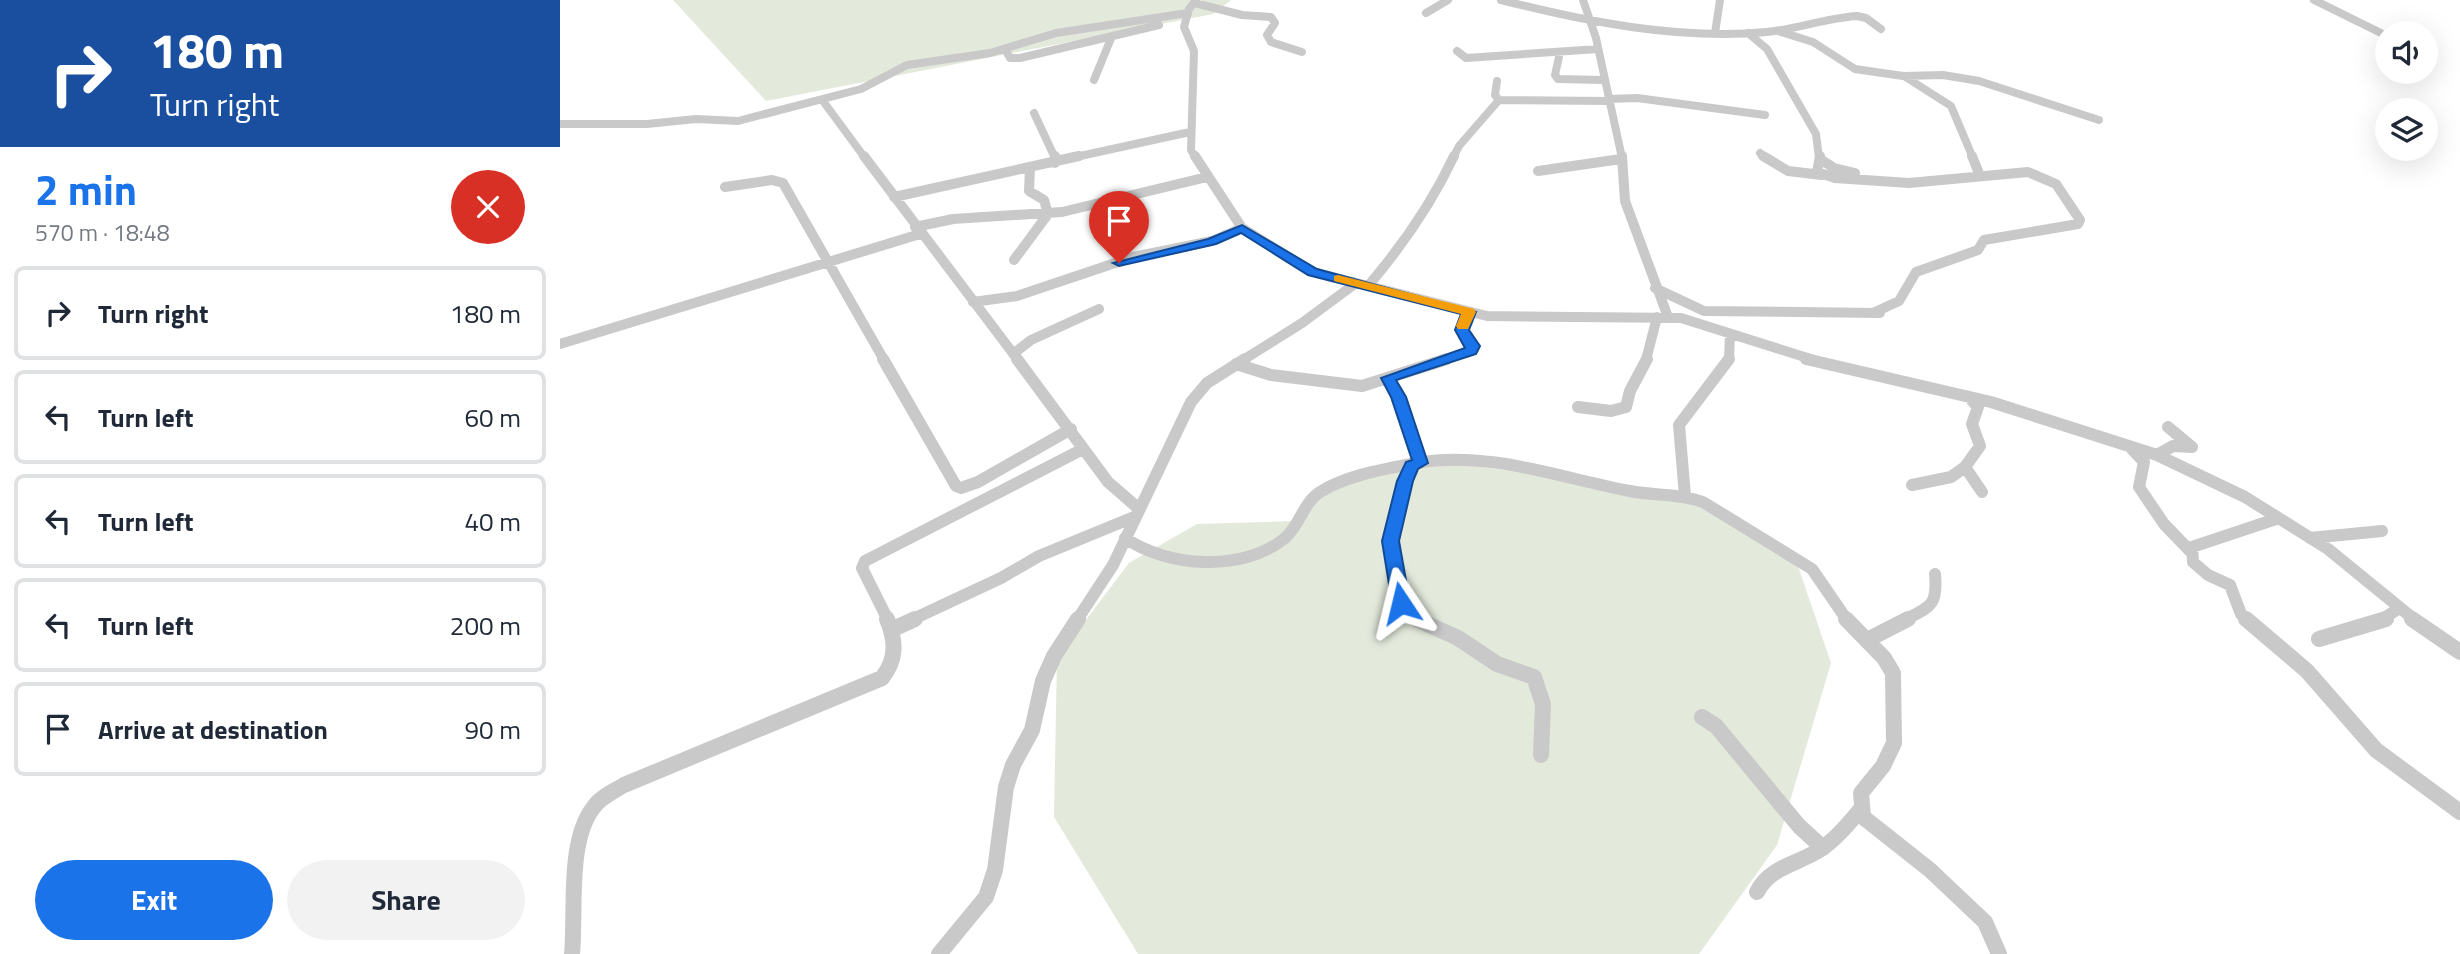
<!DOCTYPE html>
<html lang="en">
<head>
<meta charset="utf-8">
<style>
  :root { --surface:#fff; --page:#f2f2f3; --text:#1f2937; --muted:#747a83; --line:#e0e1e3; --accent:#1a73e8 }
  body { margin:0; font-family:"Titillium Web",sans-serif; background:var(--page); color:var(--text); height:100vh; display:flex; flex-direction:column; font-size:26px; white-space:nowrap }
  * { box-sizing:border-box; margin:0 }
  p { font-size:23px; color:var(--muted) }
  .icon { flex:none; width:38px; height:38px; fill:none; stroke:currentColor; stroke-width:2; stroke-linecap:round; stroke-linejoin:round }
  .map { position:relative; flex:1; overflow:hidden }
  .drawer { display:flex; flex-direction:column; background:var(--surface); width:560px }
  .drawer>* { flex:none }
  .guide { background:#1a4fa0; color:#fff; overflow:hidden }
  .tools { position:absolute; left:1815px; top:21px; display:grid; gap:14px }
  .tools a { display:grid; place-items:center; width:63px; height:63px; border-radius:50%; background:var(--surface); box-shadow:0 7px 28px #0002; font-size:35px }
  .pin { position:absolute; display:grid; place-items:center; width:60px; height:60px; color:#fff; margin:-72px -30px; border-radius:50% 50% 50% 0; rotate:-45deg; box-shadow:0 0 7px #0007 }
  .pin .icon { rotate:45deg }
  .me { position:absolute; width:77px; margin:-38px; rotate:350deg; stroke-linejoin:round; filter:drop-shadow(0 0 5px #0008) }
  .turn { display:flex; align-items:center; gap:24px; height:147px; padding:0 35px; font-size:32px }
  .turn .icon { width:91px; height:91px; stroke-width:2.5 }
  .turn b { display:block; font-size:49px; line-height:60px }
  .round { display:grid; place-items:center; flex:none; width:74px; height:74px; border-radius:37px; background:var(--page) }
  .overview { display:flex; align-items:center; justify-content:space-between; height:119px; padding:0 35px }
  h1 { font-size:42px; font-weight:700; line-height:52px; color:var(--accent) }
  .button { display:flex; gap:14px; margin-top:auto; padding:14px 35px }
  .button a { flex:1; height:80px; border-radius:42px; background:var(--accent); color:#fff; font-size:28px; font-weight:700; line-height:80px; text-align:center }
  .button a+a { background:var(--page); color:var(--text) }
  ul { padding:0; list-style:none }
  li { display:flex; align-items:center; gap:21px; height:94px; margin:0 14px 10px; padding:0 21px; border:4px solid var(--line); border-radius:10px }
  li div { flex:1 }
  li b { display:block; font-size:26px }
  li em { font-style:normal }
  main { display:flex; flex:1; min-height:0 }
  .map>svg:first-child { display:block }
  .green { fill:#e3e9db }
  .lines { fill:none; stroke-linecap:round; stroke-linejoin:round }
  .minor-far3 { stroke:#c9c9c9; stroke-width:8 }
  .minor-far2 { stroke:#c9c9c9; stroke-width:10 }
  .minor-far1 { stroke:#c9c9c9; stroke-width:12 }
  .minor { stroke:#c9c9c9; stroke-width:16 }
  .route { fill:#1a73e8; stroke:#114b97; stroke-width:2 }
  .slow { fill:#f59e0b }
</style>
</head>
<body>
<main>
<section class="drawer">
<div class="guide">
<div class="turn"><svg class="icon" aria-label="right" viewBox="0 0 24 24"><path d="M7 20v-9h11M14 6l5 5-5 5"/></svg><div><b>180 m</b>Turn right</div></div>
</div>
<div class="overview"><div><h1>2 min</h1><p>570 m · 18:48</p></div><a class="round" style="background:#d93025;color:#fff"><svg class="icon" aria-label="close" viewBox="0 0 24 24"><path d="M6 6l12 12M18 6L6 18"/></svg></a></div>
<ul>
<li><svg class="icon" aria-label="right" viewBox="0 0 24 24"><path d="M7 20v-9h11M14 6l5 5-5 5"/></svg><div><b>Turn right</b></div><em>180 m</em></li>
<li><svg class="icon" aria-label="left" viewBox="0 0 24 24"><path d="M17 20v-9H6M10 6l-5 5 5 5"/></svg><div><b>Turn left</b></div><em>60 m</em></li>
<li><svg class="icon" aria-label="left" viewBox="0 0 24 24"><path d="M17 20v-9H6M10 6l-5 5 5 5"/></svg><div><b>Turn left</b></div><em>40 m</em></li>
<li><svg class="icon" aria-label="left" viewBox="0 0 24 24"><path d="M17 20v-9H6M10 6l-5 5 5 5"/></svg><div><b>Turn left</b></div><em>200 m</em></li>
<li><svg class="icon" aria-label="arrive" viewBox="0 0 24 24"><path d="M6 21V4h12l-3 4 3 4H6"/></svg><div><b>Arrive at destination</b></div><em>90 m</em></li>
</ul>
<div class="button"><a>Exit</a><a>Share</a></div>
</section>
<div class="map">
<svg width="1900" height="954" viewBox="0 0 1900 954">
  <rect width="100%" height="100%" fill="#fff"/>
  <path class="green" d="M113 0H671L653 14 206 101Z
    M893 462 1129 500 1238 566 1271 663 1217 845 1139 954H578L494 817 497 658 569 563 637 524 739 521C746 513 752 501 761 496 785 479 862 465 893 462Z"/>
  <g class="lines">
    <path class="minor-far3" d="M636 0 629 9 624 27 634 51 631 150 636 158
      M941 0C1027 22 1118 40 1207 32 1237 29 1266 18 1297 16L1306 18 1321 29
      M1023 0 1036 38 1062 158
      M1754 0 1827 36
      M635 3 682 15 711 17 715 23 707 35 711 42 742 52
      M866 13 888 0
      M1218 31 1253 42 1295 69 1343 76 1383 75 1419 81 1539 120
      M1155 33 1160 0
      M1188 33 1207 49 1256 134 1259 158
      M445 49 450 58H460L599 25
      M897 51 906 58 1038 49
      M1000 52 995 75 998 79 1044 80
      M1344 76 1391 106 1413 158
      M534 80 552 36
      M937 81 935 95 939 100
      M1048 99 1077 98 1205 115
      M263 101 305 158
      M474 113 495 158
      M0 124H87L136 119 178 121 301 89 347 65 430 53 496 33 628 13
      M1200 153 1205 158
      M511 158 630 132
      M893 158 899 146 939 100 1048 101"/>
    <path class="minor-far2" d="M304 156 458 360
      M495 156V163
      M635 156 682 228 753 272 927 316 1121 318 1254 360
      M1062 156 1065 201 1108 317
      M1203 156 1228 171 1262 175
      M1260 156 1257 172 1275 178 1349 183 1468 172 1496 184 1520 220 1518 224 1424 240 1418 250 1356 272 1339 301 1313 313
      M1412 156 1420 176
      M1260 159 1274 168 1295 173
      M978 171 1061 159
      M165 187 212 180 223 183 324 360
      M334 197 519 156
      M355 227 393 219 502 212 647 177
      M454 260 488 214 484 200 469 191 470 168
      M808 286C843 245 871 205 894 156
      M1095 288 1144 311 1320 313
      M413 302 457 296 573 257 652 241 682 228
      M0 344 360 234
      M453 354 471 340 539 309
      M683 360 742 323 796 283
      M882 360 911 351 913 346 903 330 909 312
      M1086 360 1097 317
      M1169 360 1170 334"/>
    <path class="minor-far1" d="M323 359 396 486 401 488 418 482 511 429
      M457 359 548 482 578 508
      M1246 359 1431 402 1597 455 1685 497 1768 549 1855 620
      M676 364 711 375 802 386 887 359
      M828 378 838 397 860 463
      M1411 399 1418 407 1412 424 1420 446 1405 467 1422 492
      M1018 407 1051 411 1066 407 1070 391 1087 359
      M1571 448 1584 462 1579 487 1604 524 1631 552
      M1597 455 1613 446 1632 447 1608 427
      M852 466 837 503 830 541 841 603 852 617 860 620
      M1352 485 1391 477 1405 467
      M1125 496 1119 425 1169 359
      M565 538C607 567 683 573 725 538 740 525 743 503 760 492 787 475 825 469 856 463 928 450 1000 478 1070 491 1094 496 1119 493 1143 502L1252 569 1287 620
      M1750 538 1822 531
      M328 620 302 568 305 561 523 449
      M351 620 441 578 479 556 574 517
      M517 620 553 565 631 402 647 383 685 359
      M1344 620C1370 607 1378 606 1375 574
      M1689 620 1681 614 1670 585 1648 575 1633 562 1632 547 1719 518
      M1821 620 1838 609"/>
    <path class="minor" d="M856 619 898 638 937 664 974 677 983 704 981 755
      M1286 619 1324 658 1333 673 1334 743 1323 766 1301 793 1303 817 1370 870 1425 922 1439 954
      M1686 619 1747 671 1816 750 1900 812
      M1852 619 1900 652
      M331 630 355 619
      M1309 639 1348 619
      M1759 639 1826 619
      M1142 717 1156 726 1239 826 1263 848
      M1197 892C1210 866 1239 864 1261 849 1277 838 1289 823 1301 809
      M12 954C16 912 7 842 33 808 40 797 54 791 64 785L322 678C337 659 336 641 327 619
      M379 954 426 897 435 870 446 787 453 765 472 730 483 681 494 656 518 619"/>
  </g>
  <path class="route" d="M682 225 757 269 916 312 909 330 920 346 916 354 836 380 846 397 868 463 858 469 853 481 839 541 850 603 848 608 841 611 832 603 822 541 837 481 846 462 852 460 831 397 821 378 905 348 895 330 901 314 748 275 681 233 656 244 559 266 553 263 648 239Z"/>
  <path class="slow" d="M778 275 914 309 916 312 908 329H898L896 326 901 314 774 281V276Z"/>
</svg>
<div class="tools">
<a><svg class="icon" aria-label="sound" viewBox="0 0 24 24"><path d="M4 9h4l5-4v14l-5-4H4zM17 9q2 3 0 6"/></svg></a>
<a><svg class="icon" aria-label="layers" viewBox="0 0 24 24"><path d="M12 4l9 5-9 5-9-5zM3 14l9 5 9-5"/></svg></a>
</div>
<div class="pin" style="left:559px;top:263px;background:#d93025"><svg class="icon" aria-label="arrive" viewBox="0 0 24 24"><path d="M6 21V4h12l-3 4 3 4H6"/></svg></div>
<svg class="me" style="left:841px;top:603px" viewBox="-20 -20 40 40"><path d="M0-17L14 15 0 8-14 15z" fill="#1a73e8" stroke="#fff" stroke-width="4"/></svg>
</div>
</main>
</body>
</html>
